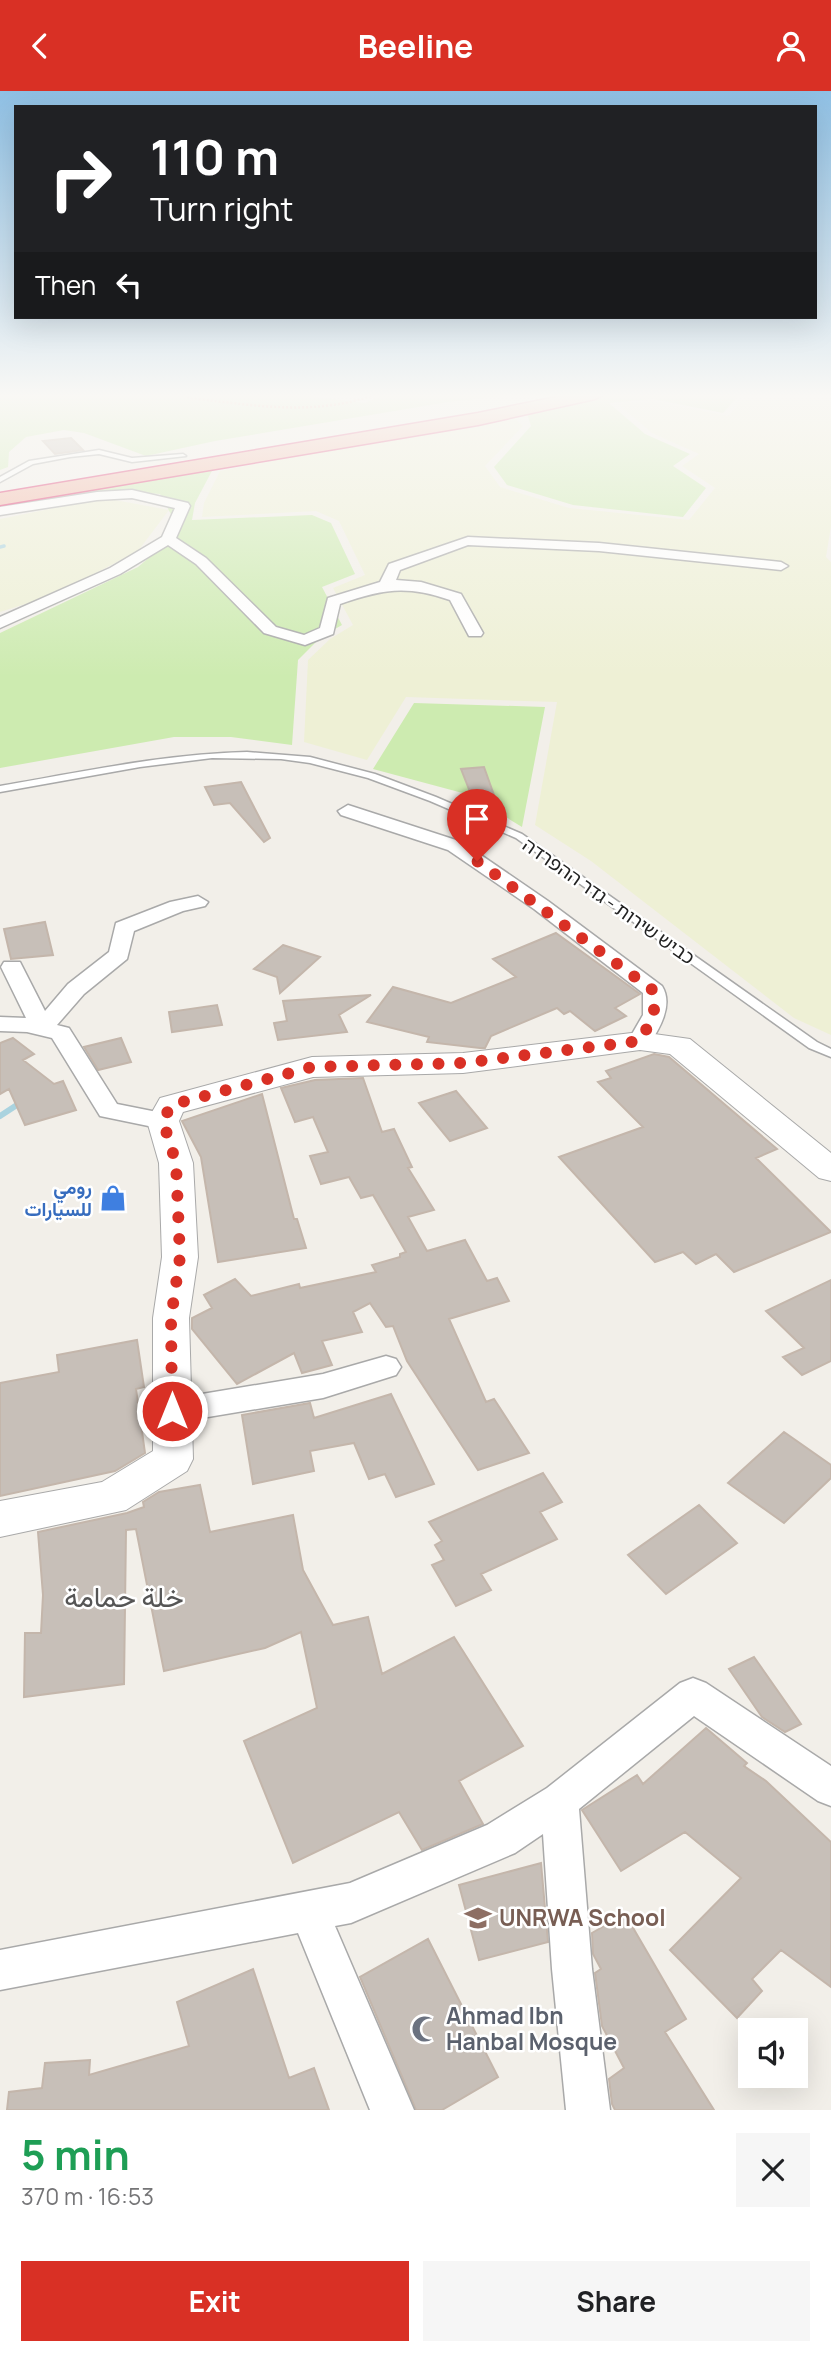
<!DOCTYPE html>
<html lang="en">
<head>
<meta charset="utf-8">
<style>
  :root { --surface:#fff; --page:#f6f6f6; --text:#202124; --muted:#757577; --accent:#d93025 }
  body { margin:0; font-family:Manrope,Vazirmatn,"Noto Sans Hebrew",sans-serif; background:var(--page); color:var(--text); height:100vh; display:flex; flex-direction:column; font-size:26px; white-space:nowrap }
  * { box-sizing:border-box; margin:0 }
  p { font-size:23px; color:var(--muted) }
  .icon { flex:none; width:38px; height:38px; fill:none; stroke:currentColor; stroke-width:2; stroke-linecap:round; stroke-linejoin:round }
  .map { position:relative; height:2019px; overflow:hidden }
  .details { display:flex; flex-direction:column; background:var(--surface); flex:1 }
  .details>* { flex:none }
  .guide { position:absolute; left:14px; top:14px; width:803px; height:214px; border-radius:0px; box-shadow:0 7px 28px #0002; background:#202124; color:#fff; overflow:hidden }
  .fabs { position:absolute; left:738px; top:1927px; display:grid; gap:14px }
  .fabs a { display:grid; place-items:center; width:70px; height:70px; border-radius:0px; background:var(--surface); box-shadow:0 7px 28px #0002; font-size:35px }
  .pin { position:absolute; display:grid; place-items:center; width:60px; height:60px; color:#fff; margin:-72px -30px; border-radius:50% 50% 50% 0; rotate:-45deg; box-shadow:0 0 7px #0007 }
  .pin .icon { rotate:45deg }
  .me { position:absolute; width:77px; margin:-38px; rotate:0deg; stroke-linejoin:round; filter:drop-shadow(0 0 5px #0008) }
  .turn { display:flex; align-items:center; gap:24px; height:147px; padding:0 21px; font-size:32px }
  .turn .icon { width:91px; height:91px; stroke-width:2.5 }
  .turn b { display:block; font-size:49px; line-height:60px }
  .then { display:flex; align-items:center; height:66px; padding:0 21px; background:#0003; gap:14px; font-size:26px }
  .round { display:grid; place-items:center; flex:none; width:74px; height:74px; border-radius:0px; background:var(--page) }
  .overview { display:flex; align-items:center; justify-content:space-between; height:119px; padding:0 21px }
  h1 { font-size:42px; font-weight:700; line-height:52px; color:#1e9e55 }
  .action { display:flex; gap:14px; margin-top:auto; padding:14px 21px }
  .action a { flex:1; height:80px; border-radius:0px; background:var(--accent); color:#fff; font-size:28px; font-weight:700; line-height:80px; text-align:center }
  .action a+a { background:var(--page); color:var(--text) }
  header { display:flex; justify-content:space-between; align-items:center; height:91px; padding:0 21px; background:var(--accent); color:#fff; font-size:32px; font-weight:700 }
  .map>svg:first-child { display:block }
  .farmland { fill:#eef0d5 }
  .grass { fill:#cdebb0 }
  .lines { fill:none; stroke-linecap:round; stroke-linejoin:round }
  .stream-far1 { stroke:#aad3df; stroke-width:3.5 }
  .stream { stroke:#aad3df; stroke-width:6 }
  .building { fill:#c7bfb8; stroke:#c4b6ab; stroke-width:2 }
  .service-casing { stroke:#a9a9a9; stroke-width:3 }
  .minor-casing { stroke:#a9a9a9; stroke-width:3 }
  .tertiary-casing { stroke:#a9a9a9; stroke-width:2 }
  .trunk-casing { stroke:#dc2a67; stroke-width:3 }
  .path { stroke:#fa8072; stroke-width:2.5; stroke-dasharray:2 2; stroke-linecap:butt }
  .service { fill:#fff; fill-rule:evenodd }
  .minor { fill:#fff; fill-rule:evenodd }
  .tertiary { fill:#fff; fill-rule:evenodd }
  .trunk { fill:#f2b4a3; fill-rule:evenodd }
  .route { stroke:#d93025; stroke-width:12; stroke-dasharray:0 21.6 }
  .labels { text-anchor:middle; stroke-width:5; stroke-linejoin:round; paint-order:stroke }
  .street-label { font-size:19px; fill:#222; stroke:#fff }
  .shop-label { font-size:19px; font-weight:bold; fill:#366cbe; stroke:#fff; text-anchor:end }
  .near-education-label { font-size:23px; font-weight:bold; fill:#785e54; stroke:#fff; text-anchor:start }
  .near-worship-label { font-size:23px; font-weight:bold; fill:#5b616d; stroke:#fff; text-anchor:start }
  .near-quarter-label { font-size:28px; fill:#555; stroke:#fff }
</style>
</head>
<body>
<header><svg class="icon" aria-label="back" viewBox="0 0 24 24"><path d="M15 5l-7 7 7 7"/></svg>Beeline<svg class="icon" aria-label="person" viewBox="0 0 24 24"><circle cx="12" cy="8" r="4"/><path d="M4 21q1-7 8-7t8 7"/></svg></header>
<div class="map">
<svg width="831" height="2019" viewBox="0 0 831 2019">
  <rect width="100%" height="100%" fill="#f2efe9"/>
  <path class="farmland" d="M748 303 831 305V435L826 466 831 471V944L794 927 591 770 535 734 557 611 406 606 367 669 304 651 308 569 330 548 353 534 333 497 365 484 339 430 316 420 202 426 204 412 220 380 511 324 523 335 485 375 500 396 569 417 689 429 715 397 682 375 699 363 652 342 618 313 653 310 728 325Z
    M104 407 169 419 138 460 54 504 0 521V428Z"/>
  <path class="grass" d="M0 303H295L365 312 385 303H524L448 311 215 350 146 365 84 342 64 339 26 346 9 361 8 376 0 379Z
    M612 303H740L723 322 653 308 609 312 645 343 690 363 673 375 706 397 683 426 573 414 507 394 494 376 531 335 527 322Z
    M213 378 195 412 192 429 312 424 331 432 355 483 322 496 342 534 321 546 298 569 292 654 231 646H174L0 677V542L138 476 180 440 160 403 119 400 0 412Z
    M414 612 545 616 522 736 470 704 373 678Z"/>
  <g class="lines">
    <path class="stream-far1" d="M0 456 4 455"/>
    <path class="stream" d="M0 1025 23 1010"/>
  </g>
  <path class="building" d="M71 347 83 359 55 363 43 350Z
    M484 676 494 704 472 706 461 678Z
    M241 691 270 747 264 751 230 712 214 714 205 696Z
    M45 831 53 864 11 868 4 838Z
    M556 842 640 903 615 917 626 925 595 940 570 920 564 923 557 917 491 945 485 957H480L427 951 429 946 367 931 393 896 451 912 516 886 493 868Z
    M283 854 320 866 280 902 277 886 254 878Z
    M371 904 339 924 347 941 278 949 274 932 287 930 283 910Z
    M217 914 222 934 172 941 169 921Z
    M13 947 34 963 23 969 54 993 63 990 76 1019 25 1034 9 998 0 1003V952Z
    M121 947 131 971 98 979 84 956Z
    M654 963 669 966 777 1058 756 1067 831 1141 734 1181 716 1163 696 1173 683 1161 655 1171 559 1066 643 1036 598 991 611 987 606 980Z
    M363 987 382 1041 394 1038 412 1076 408 1077 434 1119 408 1126 427 1160 465 1149 487 1190 497 1187 509 1210 449 1228 486 1311 494 1308 529 1362 478 1379 407 1270 393 1235 386 1236 370 1212 353 1221 362 1241 322 1250 332 1274 302 1282 294 1262 237 1293 192 1238V1227L212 1217 204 1204 235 1188 251 1205 299 1193 300 1197 376 1181 372 1174 400 1166V1163L406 1161 373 1104 361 1107 349 1086 321 1093 310 1065 328 1061 313 1026 295 1031 281 997 315 989Z
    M456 1000 487 1037 450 1050 419 1012Z
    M262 1003 294 1128H297L306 1157 218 1171 201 1066 182 1030Z
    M831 1189V1270L802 1284 783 1266 804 1257 766 1220Z
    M137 1249 144 1296 136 1298 145 1362 115 1380 0 1405V1292L59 1281 57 1264Z
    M391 1303 434 1393 396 1406 385 1383 369 1388 354 1352 310 1360 314 1380 253 1393 242 1324 310 1312 314 1327Z
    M784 1341 831 1374V1387L784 1432 728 1392Z
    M543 1382 562 1411 540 1421 557 1448 481 1483 491 1499 456 1515 432 1474 444 1469 435 1454 442 1450 429 1431Z
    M200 1394 210 1441 293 1424 303 1479 333 1534 368 1526 382 1583 454 1546 523 1655 459 1690 483 1733 422 1759 399 1721 293 1772 244 1650 317 1617 301 1541 265 1557 164 1580 136 1438 126 1439 124 1593 24 1606 25 1542H41L43 1504 38 1441 127 1422 144 1416 143 1411 159 1401Z
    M699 1414 737 1452 666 1503 628 1464Z
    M754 1566 801 1633 785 1641 762 1626 729 1578Z
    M706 1637 747 1672 744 1675 766 1690 831 1751V1896L781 1859 752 1888 762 1900 737 1927 670 1859 741 1787 685 1741 621 1780 582 1719 637 1684 643 1693Z
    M541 1772 548 1851 479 1869 459 1794Z
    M625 1823 686 1928 665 1941 714 2019H615L612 2013 609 1988 624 1977 602 1935 595 1882 601 1878 593 1863 592 1842Z
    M428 1848 498 1986 442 2019H416L360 1886Z
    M253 1878 289 1987 314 1977 329 2019H7L9 2001 42 1997 45 1972 90 1969 89 1984 189 1955 177 1911Z"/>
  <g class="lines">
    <g class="service-casing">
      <path id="service" d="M99 359 132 367 183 363 186 365 132 371 99 363 70 366 33 373 0 391V386L29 370Z
        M247 661 310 666 375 683 436 706 522 743 817 951 831 958V966L809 957 516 747 430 710 368 687 310 672 281 668 212 667 140 676 0 701V695C82 681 164 663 247 661Z"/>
    </g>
    <g class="minor-casing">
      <path id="minor" d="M132 399 188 412 190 415 176 447 206 467 276 536 304 544 320 537 328 507 380 491 389 473 468 446 599 452 781 471 788 475 781 479 599 460 468 454 400 479 396 489 421 491 461 503 483 542 481 545H469L450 509C406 494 383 498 340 513L333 543 305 554 264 542 196 473 168 454 120 483 0 537V526L110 477 162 446 175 417 132 407 97 409 0 424V416L97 401Z
        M348 714 462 751 548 810 662 895C674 914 659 939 648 955H632L628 950 643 924V902L534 818 448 759 341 724 338 720Z
        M198 805 208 811 205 815 183 820 134 840 127 868 84 903 57 934 69 937 117 1013 172 1024 175 1030 172 1036 163 1038 100 1025 52 947 27 941 0 940V926L26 927 1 876 4 871H20L45 920 68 893 109 861 116 832 170 811Z
        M386 1265 396 1268 401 1276 396 1284 323 1307 172 1332 161 1329 157 1320 161 1311 172 1308 323 1283Z
        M693 1587 706 1592 831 1675V1715L818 1710 694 1625 579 1718 592 1878 610 2019H566L552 1878 543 1743 515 1762 351 1832 335 1835 414 2019H370L298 1842 0 1899V1859L350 1792 487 1734 547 1697 680 1592Z"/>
    </g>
    <g class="tertiary-casing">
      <path id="tertiary" d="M640 941 690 948 831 1062V1090L819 1087 670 963 640 959 463 982 313 986 183 1021 179 1030 193 1072 198 1166 189 1227 193 1368 187 1380 126 1419 0 1446V1410L102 1391 153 1360V1227L162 1166 159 1072 147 1030 160 1007 312 966 463 962Z"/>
    </g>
    <g class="trunk-casing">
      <path id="trunk" d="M571 303H604L595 308 478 334 0 414V402L478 322Z"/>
    </g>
    <path class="path" d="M184 303 189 307C254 314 314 326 377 303"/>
    <use href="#service" class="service"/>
    <use href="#minor" class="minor"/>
    <use href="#tertiary" class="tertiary"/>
    <use href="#trunk" class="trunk"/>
  </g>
  <linearGradient id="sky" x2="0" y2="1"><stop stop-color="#8fc0e4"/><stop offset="0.52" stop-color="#f9f8f5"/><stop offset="1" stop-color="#f9f8f5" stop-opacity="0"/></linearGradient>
  <rect width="831" height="586" fill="url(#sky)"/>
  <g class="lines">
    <path class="route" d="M172 1320 171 1227 180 1166 176 1072 163 1030 171 1014 312 976 463 972 640 950 654 924V900L477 770"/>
  </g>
  <defs>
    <g id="shop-bare" transform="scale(2.1)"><path d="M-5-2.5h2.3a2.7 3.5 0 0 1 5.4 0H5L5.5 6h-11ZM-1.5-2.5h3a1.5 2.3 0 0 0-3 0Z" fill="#3f7fe0" stroke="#fff" stroke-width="2.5" paint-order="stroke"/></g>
    <g id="school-bare" transform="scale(2.1)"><path d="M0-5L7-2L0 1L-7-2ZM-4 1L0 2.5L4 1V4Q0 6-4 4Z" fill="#8d6e63" stroke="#fff" stroke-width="2.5" paint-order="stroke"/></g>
    <g id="mosque-bare" transform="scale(2.1)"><path d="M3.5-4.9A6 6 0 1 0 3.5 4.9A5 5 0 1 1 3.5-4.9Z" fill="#6b7280" stroke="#fff" stroke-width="2.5" paint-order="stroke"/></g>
  </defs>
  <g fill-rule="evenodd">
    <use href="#shop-bare" x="113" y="1107"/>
    <use href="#school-bare" x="478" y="1827"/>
    <use href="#mosque-bare" x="425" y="1938"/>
  </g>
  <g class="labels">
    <g class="street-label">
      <text transform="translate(609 810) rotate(35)" y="7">כביש שירות - גדר ההפרדה</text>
    </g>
    <g class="shop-label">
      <text x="92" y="1103">رومي<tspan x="92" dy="22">للسيارات</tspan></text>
    </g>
    <g class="near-education-label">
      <text x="499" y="1835">UNRWA School</text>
    </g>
    <g class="near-worship-label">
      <text x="446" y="1933">Ahmad Ibn<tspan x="446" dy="26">Hanbal Mosque</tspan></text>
    </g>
    <g class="near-quarter-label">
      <text x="124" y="1516">خلة حمامة</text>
    </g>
  </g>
</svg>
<div class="fabs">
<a><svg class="icon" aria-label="sound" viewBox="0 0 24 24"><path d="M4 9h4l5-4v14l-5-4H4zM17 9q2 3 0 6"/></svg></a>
</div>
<div class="pin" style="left:477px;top:770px;background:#d93025"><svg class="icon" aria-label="arrive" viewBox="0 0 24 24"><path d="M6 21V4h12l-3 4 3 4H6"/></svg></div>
<svg class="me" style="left:172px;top:1320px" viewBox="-20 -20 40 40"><circle r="17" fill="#d93025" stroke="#fff" stroke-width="3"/><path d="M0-11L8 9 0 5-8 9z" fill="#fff"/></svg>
<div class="guide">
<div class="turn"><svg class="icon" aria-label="right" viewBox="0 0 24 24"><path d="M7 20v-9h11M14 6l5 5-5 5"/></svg><div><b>110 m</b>Turn right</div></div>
<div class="then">Then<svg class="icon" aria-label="left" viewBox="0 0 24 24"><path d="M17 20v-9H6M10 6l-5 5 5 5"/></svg></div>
</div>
</div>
<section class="details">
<div class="overview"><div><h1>5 min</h1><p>370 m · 16:53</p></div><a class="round"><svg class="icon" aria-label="close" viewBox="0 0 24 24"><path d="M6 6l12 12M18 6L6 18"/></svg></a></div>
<div class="action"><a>Exit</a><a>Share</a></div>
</section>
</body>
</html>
